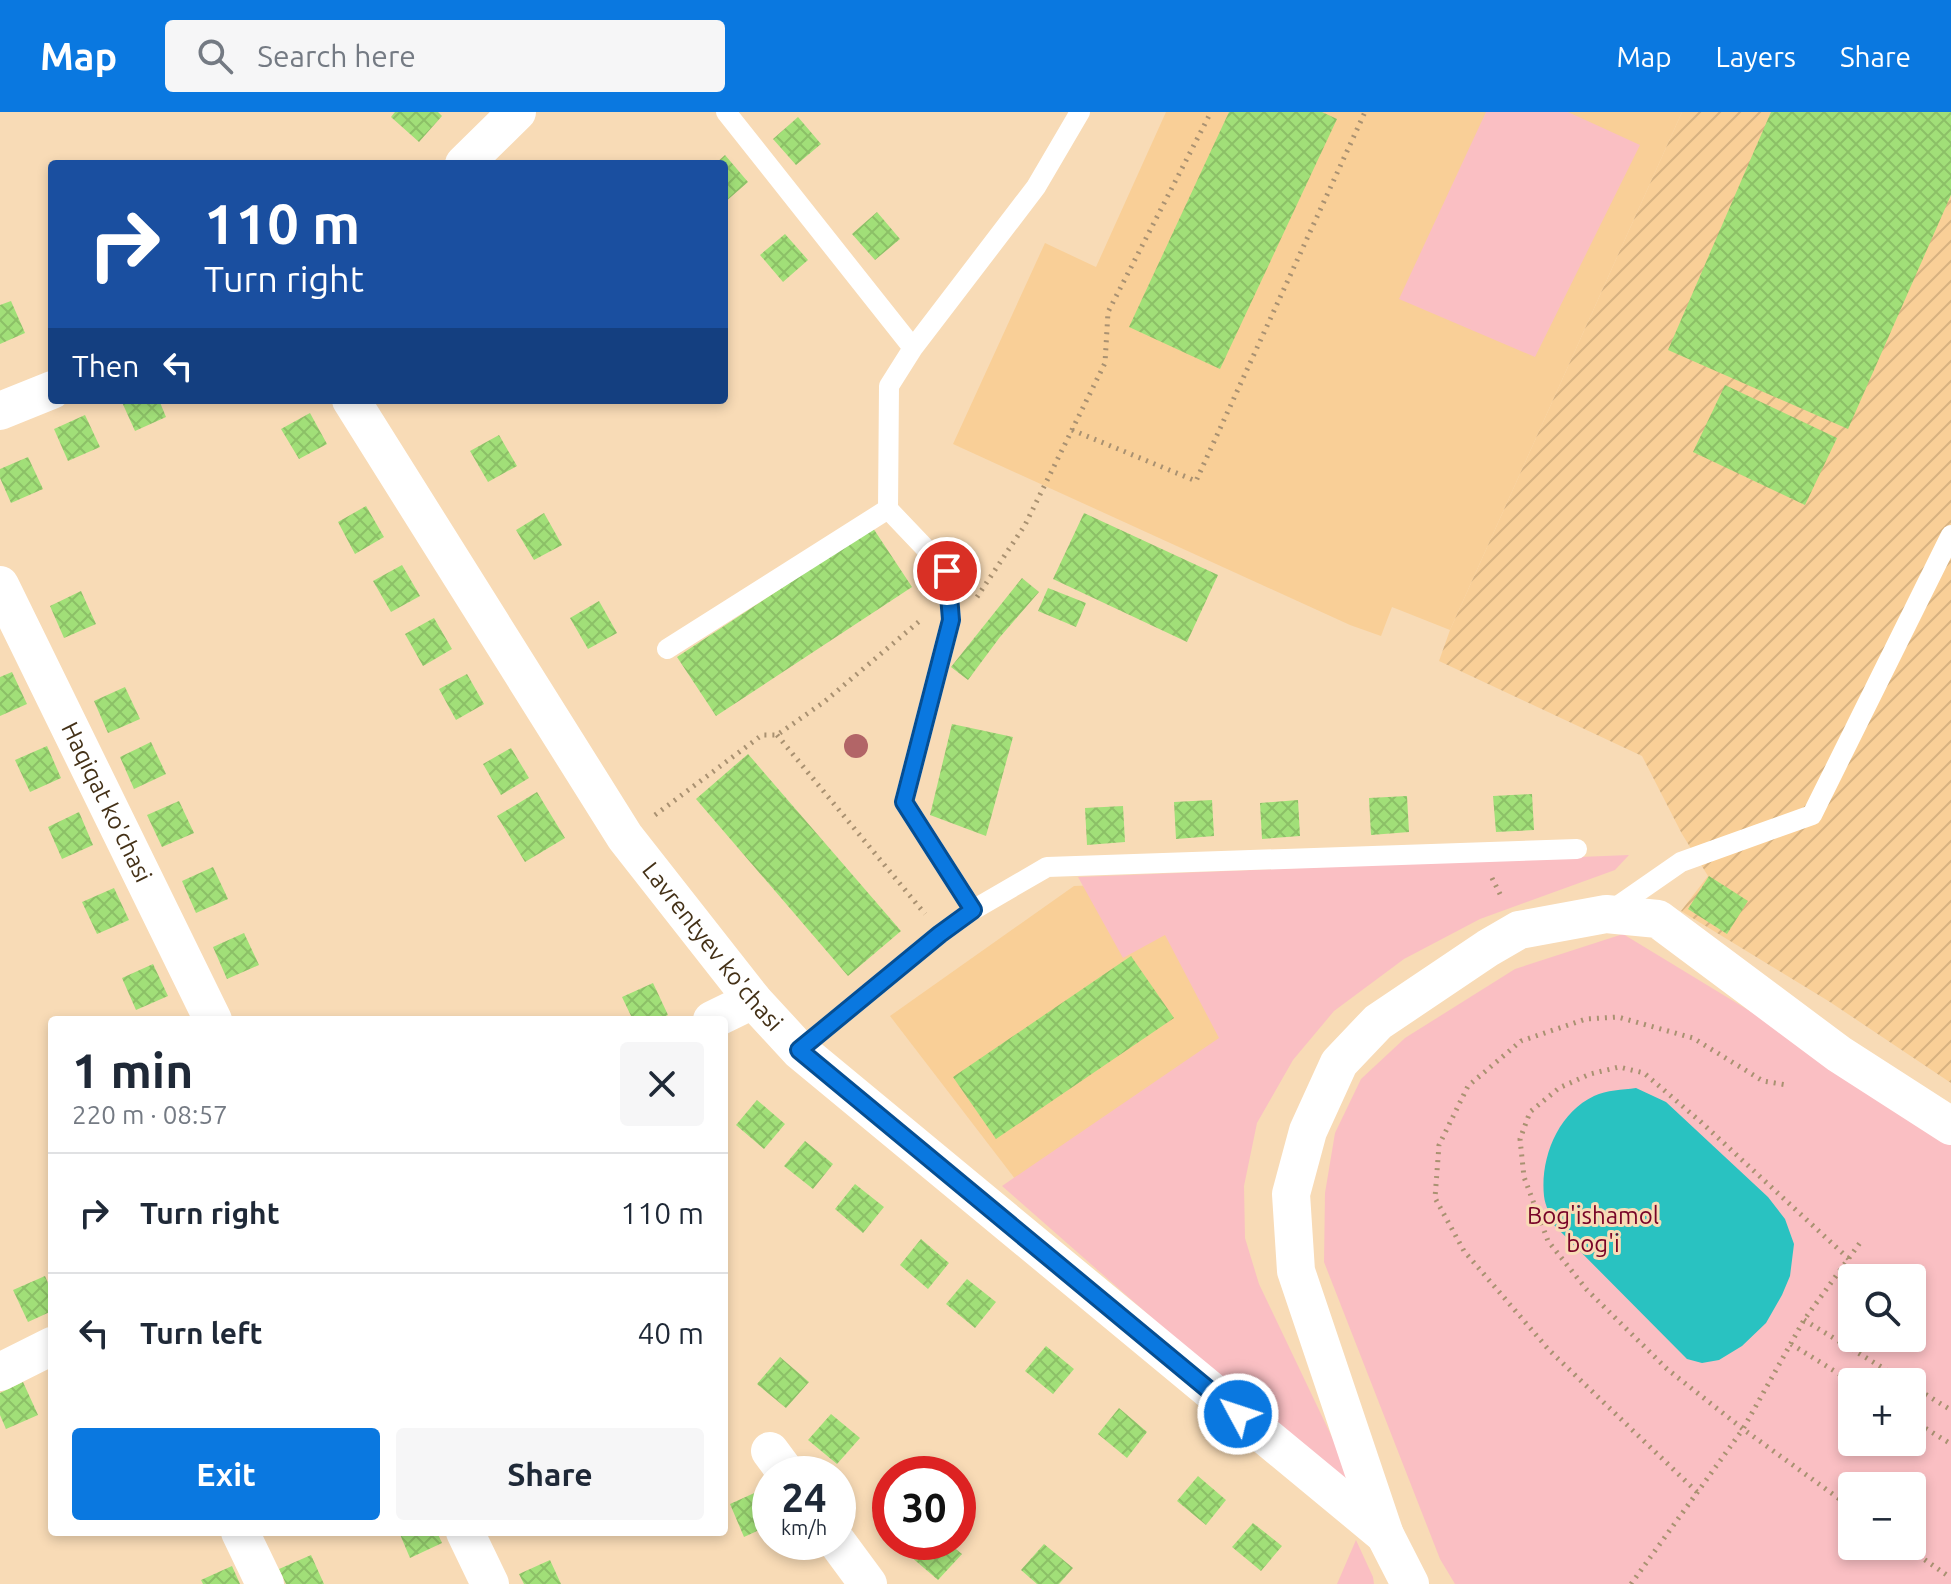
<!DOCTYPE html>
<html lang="en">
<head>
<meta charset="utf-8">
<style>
  :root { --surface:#fff; --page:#f6f6f7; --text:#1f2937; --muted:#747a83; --line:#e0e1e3; --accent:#0a78e0 }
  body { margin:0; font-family:Ubuntu,sans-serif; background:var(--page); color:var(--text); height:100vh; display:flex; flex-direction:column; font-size:30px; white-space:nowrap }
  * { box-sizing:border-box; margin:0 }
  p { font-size:26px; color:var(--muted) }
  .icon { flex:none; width:44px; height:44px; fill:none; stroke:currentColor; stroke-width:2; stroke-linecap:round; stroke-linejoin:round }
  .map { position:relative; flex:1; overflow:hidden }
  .side { position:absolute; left:48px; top:904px; width:680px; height:520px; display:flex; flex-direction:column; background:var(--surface); border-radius:8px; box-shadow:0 4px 12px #0003 }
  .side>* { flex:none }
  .hud { position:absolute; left:48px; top:48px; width:680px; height:244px; border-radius:8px; box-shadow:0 4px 12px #0003; background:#1a4fa0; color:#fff; overflow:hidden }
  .controls { position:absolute; left:1838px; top:1152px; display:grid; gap:16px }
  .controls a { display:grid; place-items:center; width:88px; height:88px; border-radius:8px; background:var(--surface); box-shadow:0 4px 12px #0003; font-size:40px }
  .speed { position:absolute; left:752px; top:1344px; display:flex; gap:16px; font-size:40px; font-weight:700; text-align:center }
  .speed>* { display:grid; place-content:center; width:104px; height:104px; border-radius:50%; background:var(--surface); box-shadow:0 4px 12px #0003; line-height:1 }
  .speed small { font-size:20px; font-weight:400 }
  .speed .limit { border:12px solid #d22; background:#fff; color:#111 }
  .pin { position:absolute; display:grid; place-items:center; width:68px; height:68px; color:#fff; margin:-34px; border:4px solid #fff; border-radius:50%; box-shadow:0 2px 8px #0007 }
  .me { position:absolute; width:88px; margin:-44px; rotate:310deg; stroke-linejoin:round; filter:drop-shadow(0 0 6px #0008) }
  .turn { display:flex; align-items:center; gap:28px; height:168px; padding:0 24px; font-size:36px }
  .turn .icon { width:104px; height:104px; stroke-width:2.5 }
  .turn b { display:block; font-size:56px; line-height:68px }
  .then { display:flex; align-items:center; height:76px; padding:0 24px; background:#0003; gap:16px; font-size:30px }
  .round { display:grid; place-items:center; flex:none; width:84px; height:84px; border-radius:8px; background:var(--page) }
  .summary { display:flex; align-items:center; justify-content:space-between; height:136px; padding:0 24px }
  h1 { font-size:48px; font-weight:600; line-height:60px }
  .action { display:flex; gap:16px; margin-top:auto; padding:16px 24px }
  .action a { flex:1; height:92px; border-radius:8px; background:var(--accent); color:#fff; font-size:32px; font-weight:600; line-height:92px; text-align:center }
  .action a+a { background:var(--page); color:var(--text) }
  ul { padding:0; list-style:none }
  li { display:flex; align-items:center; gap:24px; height:120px; padding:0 24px; border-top:2px solid var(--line) }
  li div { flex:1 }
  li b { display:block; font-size:30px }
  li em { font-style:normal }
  header { display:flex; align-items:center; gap:48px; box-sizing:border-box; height:112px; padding:0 40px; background:var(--accent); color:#fff }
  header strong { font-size:38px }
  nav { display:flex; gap:44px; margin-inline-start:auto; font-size:28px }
  .search { width:560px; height:72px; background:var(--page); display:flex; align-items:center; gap:20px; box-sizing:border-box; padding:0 28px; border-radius:8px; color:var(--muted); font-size:30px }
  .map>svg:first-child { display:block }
  .built { fill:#f9cf97 }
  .industrial { fill:url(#industrial-furrows) }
  .green { fill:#fabfc3; fill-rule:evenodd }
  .water { fill:#29c2c1 }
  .building { fill:url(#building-cross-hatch) }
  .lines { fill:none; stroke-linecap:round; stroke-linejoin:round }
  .path { stroke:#a99171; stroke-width:5; stroke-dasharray:2 6; stroke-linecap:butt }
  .lane { stroke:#fff; stroke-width:20 }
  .street { stroke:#fff; stroke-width:38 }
  .tree { fill:#b26567 }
  .route-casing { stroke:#064e92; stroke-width:20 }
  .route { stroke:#0a78e0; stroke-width:14 }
  .labels { text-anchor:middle; stroke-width:6; stroke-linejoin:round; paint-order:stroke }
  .street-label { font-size:24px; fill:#443117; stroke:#f8dbb6 }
  .park-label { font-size:24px; fill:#780427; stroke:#f8dbb6 }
</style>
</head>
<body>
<header>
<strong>Map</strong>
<div class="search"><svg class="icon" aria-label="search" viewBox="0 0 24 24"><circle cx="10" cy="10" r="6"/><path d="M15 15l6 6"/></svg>Search here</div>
<nav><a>Map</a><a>Layers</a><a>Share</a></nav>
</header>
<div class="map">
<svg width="1951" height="1472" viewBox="0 0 1951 1472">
  <defs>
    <pattern id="industrial-furrows" width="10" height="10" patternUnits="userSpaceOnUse" patternTransform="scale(2)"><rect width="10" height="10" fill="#f9cf97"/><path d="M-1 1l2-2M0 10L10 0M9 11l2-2" fill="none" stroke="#d7b281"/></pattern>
    <pattern id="building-cross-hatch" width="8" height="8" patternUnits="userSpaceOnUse" patternTransform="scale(2)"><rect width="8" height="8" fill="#a1df78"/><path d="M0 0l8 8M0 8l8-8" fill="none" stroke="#8cc067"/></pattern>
  </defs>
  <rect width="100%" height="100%" fill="#f8dbb6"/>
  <path class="built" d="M1166 0H1682L1450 518 1392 495 1381 524 1350 513 953 332 1045 131 1096 155Z
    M1345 763 1363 849 1035 1093 890 904 1074 774Z"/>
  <path class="industrial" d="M1682 0H1951V971L1830 890 1681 799 1708 764 1682 722 1642 644 1439 549 1450 518Z"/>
  <path class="green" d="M1486 0H1568L1640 33 1535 245 1399 187Z
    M1629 743 1615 758 1480 807 1404 847 1334 899 1293 948 1257 1011 1244 1074 1245 1126 1259 1172 1350 1363 1340 1371 1002 1074 1219 926 1165 823 1123 846 1078 765Z
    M1623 822 1758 904 1951 1029V1472H1455L1440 1447 1324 1150 1325 1081 1335 1021 1361 967 1405 926 1515 857ZM1852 1166H1912V1226H1852ZM1852 1270H1912V1330H1852ZM1852 1374H1912V1434H1852Z
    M1356 1428 1373 1465 1374 1472H1337Z"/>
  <path class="water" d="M1636 976 1666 990 1768 1085 1785 1107 1794 1132 1790 1164 1782 1183 1766 1211 1742 1234 1719 1248 1702 1251 1687 1247 1554 1113C1551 1104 1545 1094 1544 1084 1540 1046 1558 1001 1594 984 1607 978 1622 978 1636 976Z"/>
  <path class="building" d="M395 0H438L442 4 419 30 391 5Z
    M1229 0H1322L1337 7 1220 257 1129 215Z
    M1771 0H1951V83L1848 317 1668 238Z
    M798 5 821 32 796 53 773 27Z
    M725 43 748 70 724 91V52H715Z
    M877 100 900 127 875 148 852 122Z
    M785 122 808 148 783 170 760 143Z
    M11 189 25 221 0 232V193Z
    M1725 273 1837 326 1805 393 1693 340Z
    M121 288H159L166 305 135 319Z
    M310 301 327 332 299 347 281 317Z
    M85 303 100 335 68 349 54 317Z
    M499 323 517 354 488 370 470 339Z
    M28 345 43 377 11 391 0 366V357Z
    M366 394 384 425 355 442 338 410Z
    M544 401 562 433 534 448 516 418Z
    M1084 401 1218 463 1187 530 1053 467Z
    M873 416 912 475 716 604 677 545Z
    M402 453 420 484 391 500 373 469Z
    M1022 466 1039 480 1000 525 968 568 951 555Z
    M1048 476 1086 491 1076 515 1038 499Z
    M81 479 96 512 64 526 50 494Z
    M599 489 617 521 588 537 570 506Z
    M434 506 452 537 423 554 405 522Z
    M12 560 27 592 0 604V565Z
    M467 562 484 592 456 608 439 577Z
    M125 575 140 607 108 621 94 589Z
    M952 612 1013 625 986 724 930 703Z
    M151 630 166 662 134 677 120 645Z
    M47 634 61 666 30 680 15 648Z
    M511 636 529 666 501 683 483 652Z
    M748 642 901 819 848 864 696 687Z
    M537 680 565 726 525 750 497 704Z
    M1532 682 1534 718 1496 720 1493 684Z
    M1407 684 1409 720 1371 723 1369 686Z
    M1212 688 1214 724 1176 727 1174 690Z
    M1298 688 1300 724 1262 727 1260 691Z
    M179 689 194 721 162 735 147 703Z
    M1123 694 1125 730 1087 733 1085 696Z
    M79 700 93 733 62 747 48 715Z
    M213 755 228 787 196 801 182 769Z
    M1709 764 1748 789 1727 822 1688 797Z
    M114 776 129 808 97 822 82 790Z
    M244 821 259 853 227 867 213 835Z
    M1131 844 1174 906 996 1027 953 965Z
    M153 852 168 884 136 898 122 866Z
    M653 871 668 903 657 908H633L622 885Z
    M757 988 785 1012 764 1037 736 1013Z
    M805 1029 833 1052 813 1077 784 1054Z
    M855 1072 884 1095 863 1121 835 1097Z
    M921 1127 949 1151 928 1177 900 1153Z
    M45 1164 52 1180V1199L28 1210 13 1178Z
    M967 1167 996 1190 975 1216 946 1192Z
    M1046 1234 1074 1257 1053 1282 1025 1259Z
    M780 1245 809 1270 786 1296 757 1272Z
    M23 1270 38 1303 6 1317 0 1303V1281Z
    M1119 1296 1147 1320 1127 1346 1098 1322Z
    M831 1302 860 1326 837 1352 808 1328Z
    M1198 1364 1226 1388 1206 1413 1177 1389Z
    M890 1377V1414L872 1399Z
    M761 1378 770 1397V1413L744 1425 730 1392Z
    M1253 1411 1282 1434 1261 1459 1232 1435Z
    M399 1420H437L442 1431 410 1446Z
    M922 1430H947L962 1442 938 1468 910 1444Z
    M1044 1432 1073 1456 1059 1472H1037L1021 1458Z
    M311 1443 324 1472H286L279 1457Z
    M550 1448 561 1472H524L519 1462Z
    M232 1454 240 1472H203L201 1468Z"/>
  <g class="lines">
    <path class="path" d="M1072 318 1196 369 1365 0
      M977 485 1025 413 1105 251 1108 200 1211 0
      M777 623 925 802
      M655 703 762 623H777L824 590 922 507
      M1492 766 1502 786
      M1804 1208 1906 1270
      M1791 1232 1852 1270
      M1912 1274 1951 1298
      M1912 1308 1951 1332
      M1697 1380 1549 1238 1464 1139 1435 1086 1439 1033 1468 974 1521 929 1586 907 1618 905 1693 926 1763 969 1787 973
      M1852 1396 1743 1317 1804 1208 1862 1128
      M1905 1434 1951 1466
      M1631 1472 1743 1317 1667 1257 1587 1178 1548 1129 1524 1065 1520 1027 1530 1000 1559 976 1590 962 1619 955 1644 961 1701 1010 1849 1147"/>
    <path class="lane" d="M726 0 913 236
      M667 537 888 397
      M973 798 904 690 951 508 947 459 888 397 889 274 913 236 1036 75 1080 0
      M1609 800 1681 750 1812 703 1951 423
      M799 938 940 822 973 798 1047 755 1577 737"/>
    <g class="street">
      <path d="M464 52 517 0"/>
      <path id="s1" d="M351 288 625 725 753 888 799 938 1385 1423"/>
      <path d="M0 299 52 278"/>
      <path id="s2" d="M0 473 213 908"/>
      <path d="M712 908 753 888"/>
      <path d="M0 1260 52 1234"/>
      <path d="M770 1339 787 1362"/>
      <path d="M240 1420 265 1472"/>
      <path d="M465 1420 490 1472"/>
      <path d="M837 1430 868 1472"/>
      <path d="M1410 1472 1385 1423 1296 1159 1291 1082 1308 1019 1339 951 1378 910 1488 836 1519 818 1606 802 1658 807 1839 942 1951 1014"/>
    </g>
  </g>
  <circle class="tree" cx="856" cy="634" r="12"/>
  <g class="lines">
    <g class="route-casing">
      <path id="route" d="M947 459 951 508 904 690 973 798 940 822 799 938 1238 1302"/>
    </g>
    <use href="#route" class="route"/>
  </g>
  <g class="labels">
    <g class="street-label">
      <text dy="8" stroke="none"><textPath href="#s2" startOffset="242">Haqiqat ko'chasi</textPath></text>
      <text dy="8" stroke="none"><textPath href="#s1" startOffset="656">Lavrentyev ko'chasi</textPath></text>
    </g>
    <g class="park-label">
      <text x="1593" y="1112">Bog'ishamol<tspan x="1593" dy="28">bog'i</tspan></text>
    </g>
  </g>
</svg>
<div class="controls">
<a><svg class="icon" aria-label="search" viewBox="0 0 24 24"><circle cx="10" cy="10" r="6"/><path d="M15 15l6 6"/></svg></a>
<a>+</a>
<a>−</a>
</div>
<div class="speed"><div>24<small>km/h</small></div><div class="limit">30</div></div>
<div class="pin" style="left:947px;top:459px;background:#d93025"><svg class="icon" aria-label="arrive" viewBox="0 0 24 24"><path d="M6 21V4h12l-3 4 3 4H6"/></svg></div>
<svg class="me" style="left:1238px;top:1302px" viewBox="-20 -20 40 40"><circle r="17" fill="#0a78e0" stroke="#fff" stroke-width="3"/><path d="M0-11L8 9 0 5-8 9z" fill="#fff"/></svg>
<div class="hud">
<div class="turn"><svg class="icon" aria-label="right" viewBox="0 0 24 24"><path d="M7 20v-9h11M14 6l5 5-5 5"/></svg><div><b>110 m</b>Turn right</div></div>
<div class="then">Then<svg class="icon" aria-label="left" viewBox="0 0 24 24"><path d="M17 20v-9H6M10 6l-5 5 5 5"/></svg></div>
</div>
<section class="side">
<div class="summary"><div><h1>1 min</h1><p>220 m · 08:57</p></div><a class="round"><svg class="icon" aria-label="close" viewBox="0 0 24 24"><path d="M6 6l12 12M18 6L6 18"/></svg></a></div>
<ul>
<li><svg class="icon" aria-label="right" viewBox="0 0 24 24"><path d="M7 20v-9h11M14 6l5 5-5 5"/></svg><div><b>Turn right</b></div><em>110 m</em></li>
<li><svg class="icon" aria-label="left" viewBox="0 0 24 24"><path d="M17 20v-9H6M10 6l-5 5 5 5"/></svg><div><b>Turn left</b></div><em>40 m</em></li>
</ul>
<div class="action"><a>Exit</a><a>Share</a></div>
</section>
</div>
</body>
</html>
